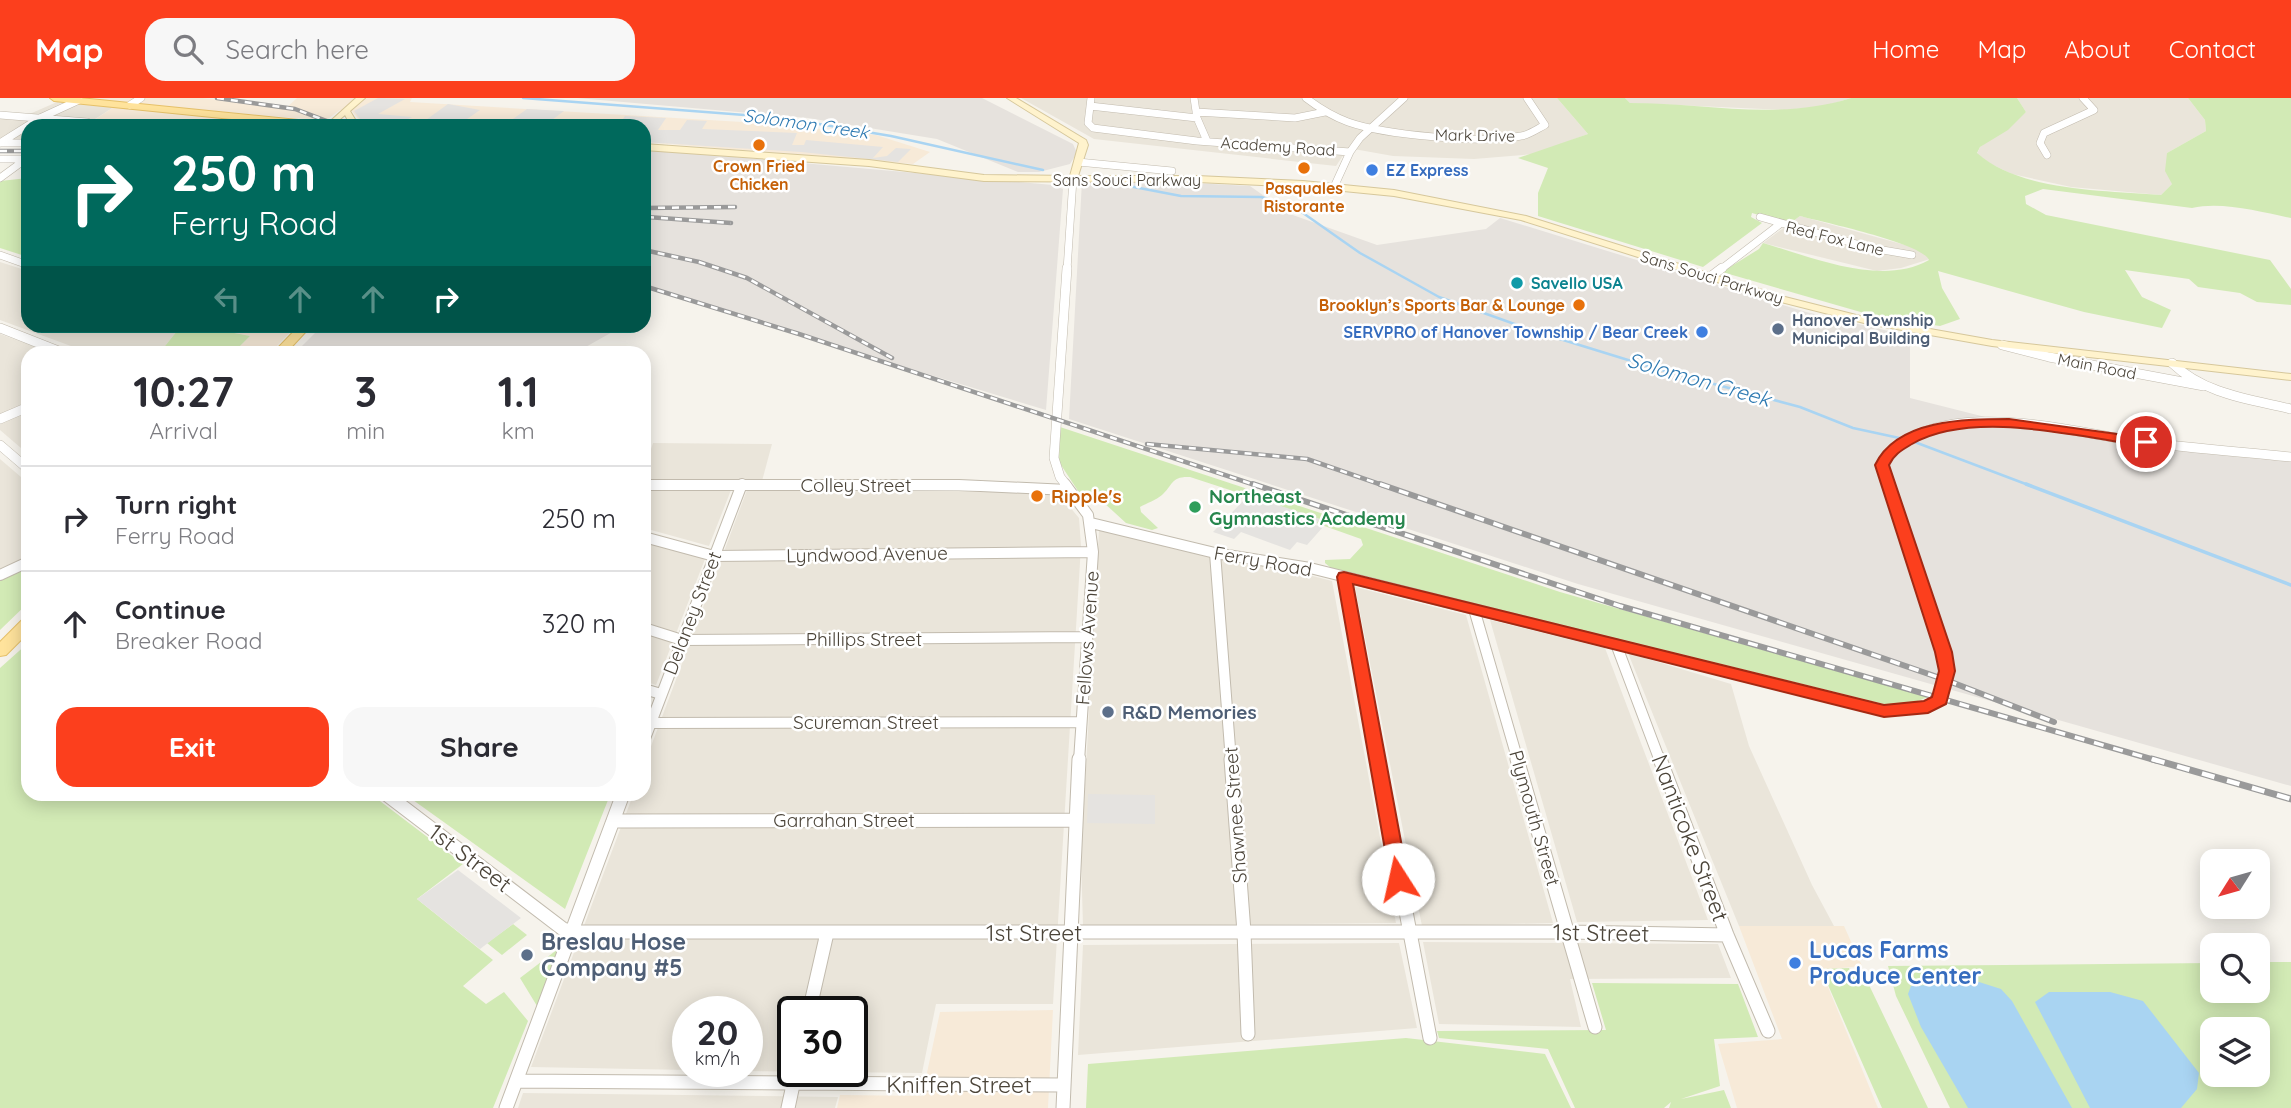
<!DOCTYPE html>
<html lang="en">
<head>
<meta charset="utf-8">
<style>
  :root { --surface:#fff; --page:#f7f7f7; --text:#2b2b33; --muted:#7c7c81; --line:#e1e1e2; --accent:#fc3f1d }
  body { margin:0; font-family:Quicksand,sans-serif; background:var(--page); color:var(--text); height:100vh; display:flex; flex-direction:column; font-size:26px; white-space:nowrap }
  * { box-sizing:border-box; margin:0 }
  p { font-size:23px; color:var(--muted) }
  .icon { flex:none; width:38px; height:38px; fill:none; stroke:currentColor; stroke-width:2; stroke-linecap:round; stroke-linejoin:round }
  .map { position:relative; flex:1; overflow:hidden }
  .drawer { position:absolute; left:21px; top:248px; width:630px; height:455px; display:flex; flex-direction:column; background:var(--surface); border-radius:21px; box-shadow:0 4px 18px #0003 }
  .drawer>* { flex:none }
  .banner { position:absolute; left:21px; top:21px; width:630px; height:214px; border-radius:21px; box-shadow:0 4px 18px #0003; background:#00695c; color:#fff; overflow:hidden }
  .needle { width:46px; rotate:233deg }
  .tools { position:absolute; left:2200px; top:751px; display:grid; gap:14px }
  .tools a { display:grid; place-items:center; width:70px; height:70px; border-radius:14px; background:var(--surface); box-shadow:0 4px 18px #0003; font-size:35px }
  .speed { position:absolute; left:672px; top:898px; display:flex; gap:14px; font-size:35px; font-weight:700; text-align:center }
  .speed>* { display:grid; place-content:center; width:91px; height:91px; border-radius:50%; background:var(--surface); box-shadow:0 4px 18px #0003; line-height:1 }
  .speed small { font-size:18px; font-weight:400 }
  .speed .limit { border:4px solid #111; border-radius:10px; background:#fff; color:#111 }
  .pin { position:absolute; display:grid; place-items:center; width:60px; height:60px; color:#fff; margin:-30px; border:4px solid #fff; border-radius:50%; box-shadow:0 2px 7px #0007 }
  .me { position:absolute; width:77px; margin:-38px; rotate:350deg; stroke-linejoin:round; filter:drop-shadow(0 0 5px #0008) }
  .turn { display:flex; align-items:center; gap:24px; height:147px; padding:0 35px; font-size:32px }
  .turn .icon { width:91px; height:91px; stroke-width:2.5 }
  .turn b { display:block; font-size:49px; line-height:60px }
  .lanes { display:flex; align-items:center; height:66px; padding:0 35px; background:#0003; justify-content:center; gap:35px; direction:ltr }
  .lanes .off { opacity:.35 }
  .eta { display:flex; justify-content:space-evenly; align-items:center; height:119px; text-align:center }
  .eta b { font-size:42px; font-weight:800; line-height:49px }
  .cta { display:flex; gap:14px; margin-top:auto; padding:14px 35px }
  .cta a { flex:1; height:80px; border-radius:21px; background:var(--accent); color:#fff; font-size:28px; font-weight:800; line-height:80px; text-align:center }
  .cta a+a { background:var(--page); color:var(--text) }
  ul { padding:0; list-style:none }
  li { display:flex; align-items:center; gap:21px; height:105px; padding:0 35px; border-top:2px solid var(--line) }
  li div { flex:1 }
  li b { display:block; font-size:26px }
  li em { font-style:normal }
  header { display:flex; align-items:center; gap:42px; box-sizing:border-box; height:98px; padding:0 35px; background:var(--accent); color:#fff }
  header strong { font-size:33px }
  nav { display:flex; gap:38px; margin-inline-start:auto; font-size:24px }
  .search { width:490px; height:63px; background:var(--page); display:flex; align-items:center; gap:18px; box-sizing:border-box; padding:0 24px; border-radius:21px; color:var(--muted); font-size:26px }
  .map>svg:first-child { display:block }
  .residential { fill:#eae5da; fill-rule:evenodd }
  .commercial { fill:#f7ead8 }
  .industrial { fill:#e6e2dd }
  .green { fill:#d2eab5; fill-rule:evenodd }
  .parking { fill:#e5e3e0 }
  .water { fill:#a9d4f2 }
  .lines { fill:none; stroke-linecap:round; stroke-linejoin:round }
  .stream-far1 { stroke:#a9d4f2; stroke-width:2.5 }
  .stream { stroke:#a9d4f2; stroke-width:3.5 }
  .street-far3-casing { stroke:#c2bbae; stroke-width:8 }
  .street-far2-casing { stroke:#c2bbae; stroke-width:10 }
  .street-far1-casing { stroke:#c2bbae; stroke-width:12 }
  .street-casing { stroke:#c2bbae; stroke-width:15 }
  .secondary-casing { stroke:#d6c79b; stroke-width:2 }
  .primary-casing { stroke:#e6c16a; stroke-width:2 }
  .street-far3 { stroke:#fff; stroke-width:7 }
  .street-far2 { stroke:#fff; stroke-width:9 }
  .street-far1 { stroke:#fff; stroke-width:10 }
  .street { stroke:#fff; stroke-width:13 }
  .secondary { fill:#fff3cd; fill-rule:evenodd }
  .primary { fill:#ffe39c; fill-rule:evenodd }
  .rail-far2-casing { stroke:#9a9a9a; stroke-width:4.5 }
  .rail-far1-casing { stroke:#9a9a9a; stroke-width:6 }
  .rail-casing { stroke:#9a9a9a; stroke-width:7 }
  .rail-far2 { stroke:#fff; stroke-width:2.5; stroke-dasharray:7; stroke-linecap:butt }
  .rail-far1 { stroke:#fff; stroke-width:3.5; stroke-dasharray:10; stroke-linecap:butt }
  .rail { stroke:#fff; stroke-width:4.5; stroke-dasharray:13; stroke-linecap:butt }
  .route { fill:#fc3f1d; stroke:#a42913; stroke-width:2 }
  .food-dot { fill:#e8710a; stroke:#fff; stroke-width:2.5 }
  .shop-dot { fill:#3f7fe0; stroke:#fff; stroke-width:2.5 }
  .culture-dot { fill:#0f9aa8; stroke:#fff; stroke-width:2.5 }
  .service-dot { fill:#5c6f8a; stroke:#fff; stroke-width:2.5 }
  .leisure-dot { fill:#2e9e5b; stroke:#fff; stroke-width:2.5 }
  .labels { text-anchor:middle; stroke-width:5; stroke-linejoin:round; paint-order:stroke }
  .far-street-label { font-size:16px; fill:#4b4439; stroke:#fff }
  .far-food-label { font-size:16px; font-weight:bold; fill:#c56008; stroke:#fff }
  .far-shop-label { font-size:16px; font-weight:bold; fill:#366cbe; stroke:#fff; text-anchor:start }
  .far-culture-label { font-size:16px; font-weight:bold; fill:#0d838f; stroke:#fff; text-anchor:start }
  .far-service-label { font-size:16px; font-weight:bold; fill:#4e5e75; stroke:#fff; text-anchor:start }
  .far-water-label { font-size:18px; font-style:italic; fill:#2e7ab2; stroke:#fff }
  .street-label { font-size:19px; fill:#4b4439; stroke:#fff }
  .food-label { font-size:19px; font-weight:bold; fill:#c56008; stroke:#fff; text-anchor:start }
  .leisure-label { font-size:19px; font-weight:bold; fill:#27864d; stroke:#fff; text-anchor:start }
  .service-label { font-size:19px; font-weight:bold; fill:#4e5e75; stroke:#fff; text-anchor:start }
  .water-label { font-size:21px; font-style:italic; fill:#2e7ab2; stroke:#fff }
  .near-street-label { font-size:23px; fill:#4b4439; stroke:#fff }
  .near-service-label { font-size:23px; font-weight:bold; fill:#4e5e75; stroke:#fff; text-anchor:start }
  .near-shop-label { font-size:23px; font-weight:bold; fill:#366cbe; stroke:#fff; text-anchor:start }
</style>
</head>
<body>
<header>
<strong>Map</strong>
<div class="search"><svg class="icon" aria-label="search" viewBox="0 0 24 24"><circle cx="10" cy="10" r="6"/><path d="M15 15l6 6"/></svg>Search here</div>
<nav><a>Home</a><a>Map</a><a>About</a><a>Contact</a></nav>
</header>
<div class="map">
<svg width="2291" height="1010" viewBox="0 0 2291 1010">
  <rect width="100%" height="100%" fill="#f6f3ec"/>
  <path class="residential" d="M1021 0H1557L1588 36 1534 56 1474 61 1393 58 1348 50 1336 68 1094 41Z
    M1625 0H1851L1825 8 1785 12 1630 5Z
    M2017 0H2188L2205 22 2206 33 2167 55 2172 86 2161 97 2071 89 2012 76 1991 66 1977 56 1980 49 2026 14Z
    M57 4 117 7 84 28H28V46H0V16L25 18Z
    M1800 118 1916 150 1928 157 1930 161 1901 170 1877 173 1763 145Z
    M0 164 28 173V228H181L161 253 167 255H90L0 222Z
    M0 236 52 255 28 256V356L0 332Z
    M653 345 772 346 762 383 644 382V354H650Z
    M0 361 28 385V458L0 471Z
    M993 389 1059 396 1079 420 1081 448 1053 906H936L922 975 747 973V914H688V972L531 969 633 697 644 696V667L747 392ZM793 914H852V973H793Z
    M644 392H731L709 448 644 430Z
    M1099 432 1196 456 1289 472 1332 483 1396 825 1083 828 1081 760Z
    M644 444 705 461 656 587 644 583Z
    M1355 489 1466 517 1553 825 1422 828Z
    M1490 522 1605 550 1708 822 1577 824Z
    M1628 555 1731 586 1749 648 1812 787 1834 828H1739Z
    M1423 844 1718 846 1731 880 1570 881 1581 929 1439 926Z
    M1399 845 1417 930 1078 957 1083 847Z
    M523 995 838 999 835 1010H518Z"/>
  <path class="commercial" d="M76 0H203L285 11 297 0H412L410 4 759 25 876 37 930 54 913 66 644 44V28H396L362 25 351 12H340L325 23Z
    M117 7 292 26 300 28H85Z
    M198 228H296L269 256 233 255 250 238Z
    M1739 828H1844L1862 868 1821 872 1878 1010H1737L1718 946 1782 941Z
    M1053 912 1048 1010H837L840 997 922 998 940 914Z"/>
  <path class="industrial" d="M577 0H982L1073 46 1077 55 1070 66 1039 74H1018L937 41 808 20Z
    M644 51 1053 87 1063 91 1046 312 644 190Z
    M1134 82 1250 88 1290 116 1377 147 1486 131 1500 120 1806 214 1910 238V300L2009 325 2291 362V688L1578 486 1069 321 1082 83Z
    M322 228H623L575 255 318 256 301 249Z"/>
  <path class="green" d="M1557 0H1625L1630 5C1704 5 1779 23 1851 0H2017L2026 14 2008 32 1980 49 1977 55C2021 94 2105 92 2161 97L2172 86 2165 73 2167 55 2206 33 2205 22 2188 0H2291V120C2261 114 2222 103 2192 110L2043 91 2025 98 2026 106 2046 117 2270 162 2291 191V207L2257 204 2240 195 2198 189 2189 181 2125 172 2142 199 2171 212 2162 230 2084 214 1938 173 1942 190 1960 221 1940 228 1878 219 1722 174 1759 151 1763 145C1812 159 1881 189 1929 162 1922 145 1822 124 1800 118L1789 126 1752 115 1751 119 1762 125 1703 169 1538 118V95L1548 70 1518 60 1588 36Z
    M28 80V159L0 150V83Z
    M181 228H198L250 238 233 255 161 253Z
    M1060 329 1560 494 1928 599 1910 606 1888 607 1331 470 1325 465V462L1350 461 1363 447 1361 441 1316 425 1319 421 1190 379C1171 378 1173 387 1162 397 1156 402 1147 405 1140 409L1141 414 1158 430 1152 432 1126 425 1103 404 1082 399 1059 364Z
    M28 467V505L0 532V480Z
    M28 545V696H176L180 700 187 696 372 697 463 766 417 801 493 862 463 888 486 906 504 894 528 923 493 1010H0V570Z
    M406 697H610L565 811Z
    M513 826 527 837 502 857 487 845Z
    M558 851 537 908 520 880Z
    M2258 864H2291V1010H1950L1896 898 1888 868 2212 865V892H2258ZM2212 931H2258V976H2212Z
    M1849 870 1857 886 1869 887 1928 1010H1882L1821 871Z
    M1592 885 1738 886 1758 939 1714 941 1720 988 1681 1001 1724 992 1731 1010H1669L1671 1004 1664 1010H1575L1548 951 1439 940 1437 933 1606 932Z
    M1406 940 1545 956 1571 1010H1086L1088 966Z"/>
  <path class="parking" d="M378 0 405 1 378 16 412 19 401 25 360 21 354 13Z
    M448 6 480 12 457 28 419 27Z
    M527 11 564 13 544 28H503Z
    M625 18 666 20 658 32H680L687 22 707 23 702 31 797 35 792 47H804L806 42 883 49 873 60 887 58 896 50 911 51 898 64 801 54 644 44V28H618Z
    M1257 400 1320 421 1315 427 1323 429 1307 447 1297 444 1290 452 1241 434 1234 441 1213 434 1244 402 1252 405Z
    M1088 696 1155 697V726L1087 725Z
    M458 772 521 820 480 851 417 801Z"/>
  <path class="water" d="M1979 884 2001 891 2012 903 2072 1010H1968L1921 929 1908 896 1911 888Z
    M2049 894H2110L2143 903 2199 975 2197 991 2181 1010H2090L2035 904Z"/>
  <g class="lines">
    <path class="stream-far1" d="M523 0 783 20 891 38 1043 72
      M1113 85 1181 98 1261 99 1293 108 1360 155 1439 199 1534 233 1654 270 1800 309 1853 330 1904 341
      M1912 343 2031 388"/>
    <path class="stream" d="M2026 386 2291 487"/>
    <g class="street-far3-casing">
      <path id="street-far3" d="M1091 0 1088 25 1093 30 1197 43 1350 54
        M1194 0 1197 20 1207 43
        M1306 0C1319 10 1332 18 1348 24 1385 37 1482 46 1521 38 1529 37 1537 31 1545 27L1527 0
        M130 7 141 0
        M1090 8 1197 20
        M1196 14 1295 20 1325 14
        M0 17 87 24 81 28
        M0 45 40 20 79 2
        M0 45H28
        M2047 57 2040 45 2044 35 2094 12 2083 0
        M0 61H26
        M1078 64 1172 73
        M0 80 26 61
        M1334 89 1350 54 1360 40 1404 0
        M1760 119 1871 150 1912 157
        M0 157 28 167
        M1067 172 1073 81
        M1720 172 1780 126"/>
    </g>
    <g class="street-far2-casing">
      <path id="street-far2" d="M1710 179 1722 170
        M0 230 66 256
        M2002 247 2049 259 2204 288
        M2172 265C2204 296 2249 301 2291 311
        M0 321 28 309
        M0 347 28 371
        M644 387 982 388
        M1067 388 1060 379 1054 360 1067 170
        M1889 388 1882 367C1929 293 2071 334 2141 344 2191 350 2241 354 2291 359"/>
    </g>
    <g class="street-far1-casing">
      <path id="street-far1" d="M1065 386 1088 417 1093 454 1079 663
        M644 387H959L1068 392
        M1091 425 1215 455 1310 470 1884 613 1928 609 1940 602 1947 573 1944 554 1888 386
        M644 439 714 458 1093 454
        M1215 455 1231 663
        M0 477 28 464
        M1344 479 1377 663
        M1474 511 1518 663
        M644 530 682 542 1086 539
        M1616 546 1660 663
        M644 591 661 596
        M651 625 1081 624
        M644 643 742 386"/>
    </g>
    <g class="street-casing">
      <path id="street" d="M1231 661 1244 834 1248 936
        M1377 661 1430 940
        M1517 661 1595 929
        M1660 661 1727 837 1768 933
        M386 696 563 831 572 834H1569L1727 837
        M613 723 1076 722
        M809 914 827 835
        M517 983 1064 987
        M506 1010 623 696
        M788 1010 796 973
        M1063 1010 1079 661"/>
    </g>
    <g class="secondary-casing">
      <path id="secondary" d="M356 0H365L350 13 359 28H351L345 17 332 28H325Z
        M1007 0H1016L1086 42 1088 47 1078 78H1197L1303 83 1394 92 1526 118 1785 199 1868 220 1992 242 2291 276V282L1992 248 1868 226 1777 203 1521 122 1394 98 1303 89 1197 84 984 83 869 68 644 52V46L869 62 984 77 1070 78 1079 45Z"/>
    </g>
    <g class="primary-casing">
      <path id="primary" d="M50 0H80L328 25 333 28H301L54 3Z
        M299 228H311L285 256H272Z
        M28 521V535L6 557 0 558V544L22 522Z"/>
    </g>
    <use href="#street-far3" class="street-far3"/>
    <use href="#street-far2" class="street-far2"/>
    <use href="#street-far1" class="street-far1"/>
    <use href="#street" class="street"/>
    <use href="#secondary" class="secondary"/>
    <use href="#primary" class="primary"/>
    <g class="rail-far2-casing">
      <path id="rail-far2" d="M217 0 295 11 340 28
        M0 53H28
        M644 110 735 109
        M647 119 731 125
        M644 152 699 164 747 180 892 260
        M644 188 799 236 1258 388
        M1147 346 1307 361 1385 388"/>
    </g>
    <g class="rail-far1-casing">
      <path id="rail-far1" d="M1253 386 1620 508 2158 663
        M1380 386 1946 582 2054 624"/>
    </g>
    <g class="rail-casing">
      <path id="rail" d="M2152 661 2291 701"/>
    </g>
    <use href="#rail-far2" class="rail-far2"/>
    <use href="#rail-far1" class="rail-far1"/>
    <use href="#rail" class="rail"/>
  </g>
  <path class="route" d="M2009 321 2146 340 2153 344 2146 348C2079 339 1973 311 1912 346 1902 352 1894 356 1889 367L1952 554 1955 573 1946 606 1928 615 1884 619 1353 486 1408 781 1405 786 1398 788 1391 786 1337 479 1339 475 1344 474 1884 607 1924 603 1932 599 1939 573 1935 554 1875 367C1897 321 1965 321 2009 321Z"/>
  <g class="food-dot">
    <circle cx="759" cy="47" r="7"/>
    <circle cx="1304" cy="70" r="7"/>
    <circle cx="1579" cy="207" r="7"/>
    <circle cx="1037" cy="398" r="7"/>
  </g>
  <g class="shop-dot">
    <circle cx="1372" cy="72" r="7"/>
    <circle cx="1702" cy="234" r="7"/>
    <circle cx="1795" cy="865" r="7"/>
  </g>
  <circle class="culture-dot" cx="1517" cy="185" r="7"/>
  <g class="service-dot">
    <circle cx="1778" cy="231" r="7"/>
    <circle cx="1108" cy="614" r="7"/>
    <circle cx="527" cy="857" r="7"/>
  </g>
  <circle class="leisure-dot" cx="1195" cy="409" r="7"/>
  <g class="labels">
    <g class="far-street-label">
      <text transform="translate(1475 37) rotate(1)" y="6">Mark Drive</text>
      <text transform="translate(1278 48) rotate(4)" y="6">Academy Road</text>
      <text x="1127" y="88">Sans Souci Parkway</text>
      <text transform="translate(1835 140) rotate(14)" y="6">Red Fox Lane</text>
      <text transform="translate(1712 179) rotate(17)" y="6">Sans Souci Parkway</text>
      <text transform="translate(2097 268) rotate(11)" y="6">Main Road</text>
    </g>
    <g class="far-food-label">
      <text x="759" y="74">Crown Fried<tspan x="759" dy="18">Chicken</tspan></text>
      <text x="1304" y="96">Pasquales<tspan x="1304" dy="18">Ristorante</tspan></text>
      <text x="1565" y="213" text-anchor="end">Brooklyn’s Sports Bar &amp; Lounge</text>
    </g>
    <g class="far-shop-label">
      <text x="1386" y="78">EZ Express</text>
      <text x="1688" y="240" text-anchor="end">SERVPRO of Hanover Township / Bear Creek</text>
    </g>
    <g class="far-culture-label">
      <text x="1531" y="191">Savello USA</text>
    </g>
    <g class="far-service-label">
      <text x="1792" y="228">Hanover Township<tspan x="1792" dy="18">Municipal Building</tspan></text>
    </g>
    <g class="far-water-label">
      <text transform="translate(806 26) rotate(8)" y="6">Solomon Creek</text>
    </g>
    <g class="street-label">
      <text x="856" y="394">Colley Street</text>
      <text transform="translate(867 456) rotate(-1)" y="7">Lyndwood Avenue</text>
      <text transform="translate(1263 463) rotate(10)" y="7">Ferry Road</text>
      <text transform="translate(692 515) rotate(-69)" y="7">Delaney Street</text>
      <text transform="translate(1087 540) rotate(-86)" y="7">Fellows Avenue</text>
      <text x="864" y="548">Phillips Street</text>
      <text x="866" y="631">Scureman Street</text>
      <text transform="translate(1235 717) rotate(-94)" y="7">Shawnee Street</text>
      <text transform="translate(1535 720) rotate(74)" y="7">Plymouth Street</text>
      <text x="844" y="729">Garrahan Street</text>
    </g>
    <g class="food-label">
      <text x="1051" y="405">Ripple's</text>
    </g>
    <g class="leisure-label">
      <text x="1209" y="405">Northeast<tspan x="1209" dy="22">Gymnastics Academy</tspan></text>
    </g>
    <g class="service-label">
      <text x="1122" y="621">R&amp;D Memories</text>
    </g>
    <g class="water-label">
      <text transform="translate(1699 282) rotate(16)" y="7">Solomon Creek</text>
    </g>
    <g class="near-street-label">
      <text transform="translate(1690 740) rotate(69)" y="8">Nanticoke Street</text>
      <text transform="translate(470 760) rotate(37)" y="8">1st Street</text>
      <text x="1034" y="843">1st Street</text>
      <text transform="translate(1601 835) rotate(1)" y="8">1st Street</text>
      <text x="959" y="995">Kniffen Street</text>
    </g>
    <g class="near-service-label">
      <text x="541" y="852">Breslau Hose<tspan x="541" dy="26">Company #5</tspan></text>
    </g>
    <g class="near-shop-label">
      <text x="1809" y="860">Lucas Farms<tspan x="1809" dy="26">Produce Center</tspan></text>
    </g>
  </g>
</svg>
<div class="tools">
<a><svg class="needle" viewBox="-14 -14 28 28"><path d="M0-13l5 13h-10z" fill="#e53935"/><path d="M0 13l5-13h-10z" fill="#7c7c81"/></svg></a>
<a><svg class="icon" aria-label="search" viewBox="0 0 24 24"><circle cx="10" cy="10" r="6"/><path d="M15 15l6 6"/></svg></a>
<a><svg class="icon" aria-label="layers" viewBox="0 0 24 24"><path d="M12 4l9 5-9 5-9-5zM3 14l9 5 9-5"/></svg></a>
</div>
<div class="speed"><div>20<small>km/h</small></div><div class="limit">30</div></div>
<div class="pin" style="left:2146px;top:344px;background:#d93025"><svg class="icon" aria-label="arrive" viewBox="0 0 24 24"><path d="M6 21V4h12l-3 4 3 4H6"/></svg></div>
<svg class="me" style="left:1398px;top:781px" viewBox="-20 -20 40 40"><circle r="19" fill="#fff"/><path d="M0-13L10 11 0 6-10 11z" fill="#fc3f1d"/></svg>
<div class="banner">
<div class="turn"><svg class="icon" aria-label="right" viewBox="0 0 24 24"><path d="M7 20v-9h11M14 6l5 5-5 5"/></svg><div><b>250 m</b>Ferry Road</div></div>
<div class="lanes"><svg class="icon off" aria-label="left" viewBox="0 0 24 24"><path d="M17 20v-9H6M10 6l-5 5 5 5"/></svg><svg class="icon off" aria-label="ahead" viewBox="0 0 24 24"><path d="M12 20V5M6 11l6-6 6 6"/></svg><svg class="icon off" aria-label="ahead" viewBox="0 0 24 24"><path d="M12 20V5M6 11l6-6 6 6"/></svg><svg class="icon" aria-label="right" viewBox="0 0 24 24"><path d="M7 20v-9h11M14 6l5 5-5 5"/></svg></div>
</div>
<section class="drawer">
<div class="eta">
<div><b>10:27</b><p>Arrival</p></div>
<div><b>3</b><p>min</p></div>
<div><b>1.1</b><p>km</p></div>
</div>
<ul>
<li><svg class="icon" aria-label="right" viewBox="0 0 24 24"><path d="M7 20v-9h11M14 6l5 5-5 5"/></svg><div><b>Turn right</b><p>Ferry Road</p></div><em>250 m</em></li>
<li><svg class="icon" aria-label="ahead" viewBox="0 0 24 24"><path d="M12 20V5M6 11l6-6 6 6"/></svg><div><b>Continue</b><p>Breaker Road</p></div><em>320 m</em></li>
</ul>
<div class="cta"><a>Exit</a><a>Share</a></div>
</section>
</div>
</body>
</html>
